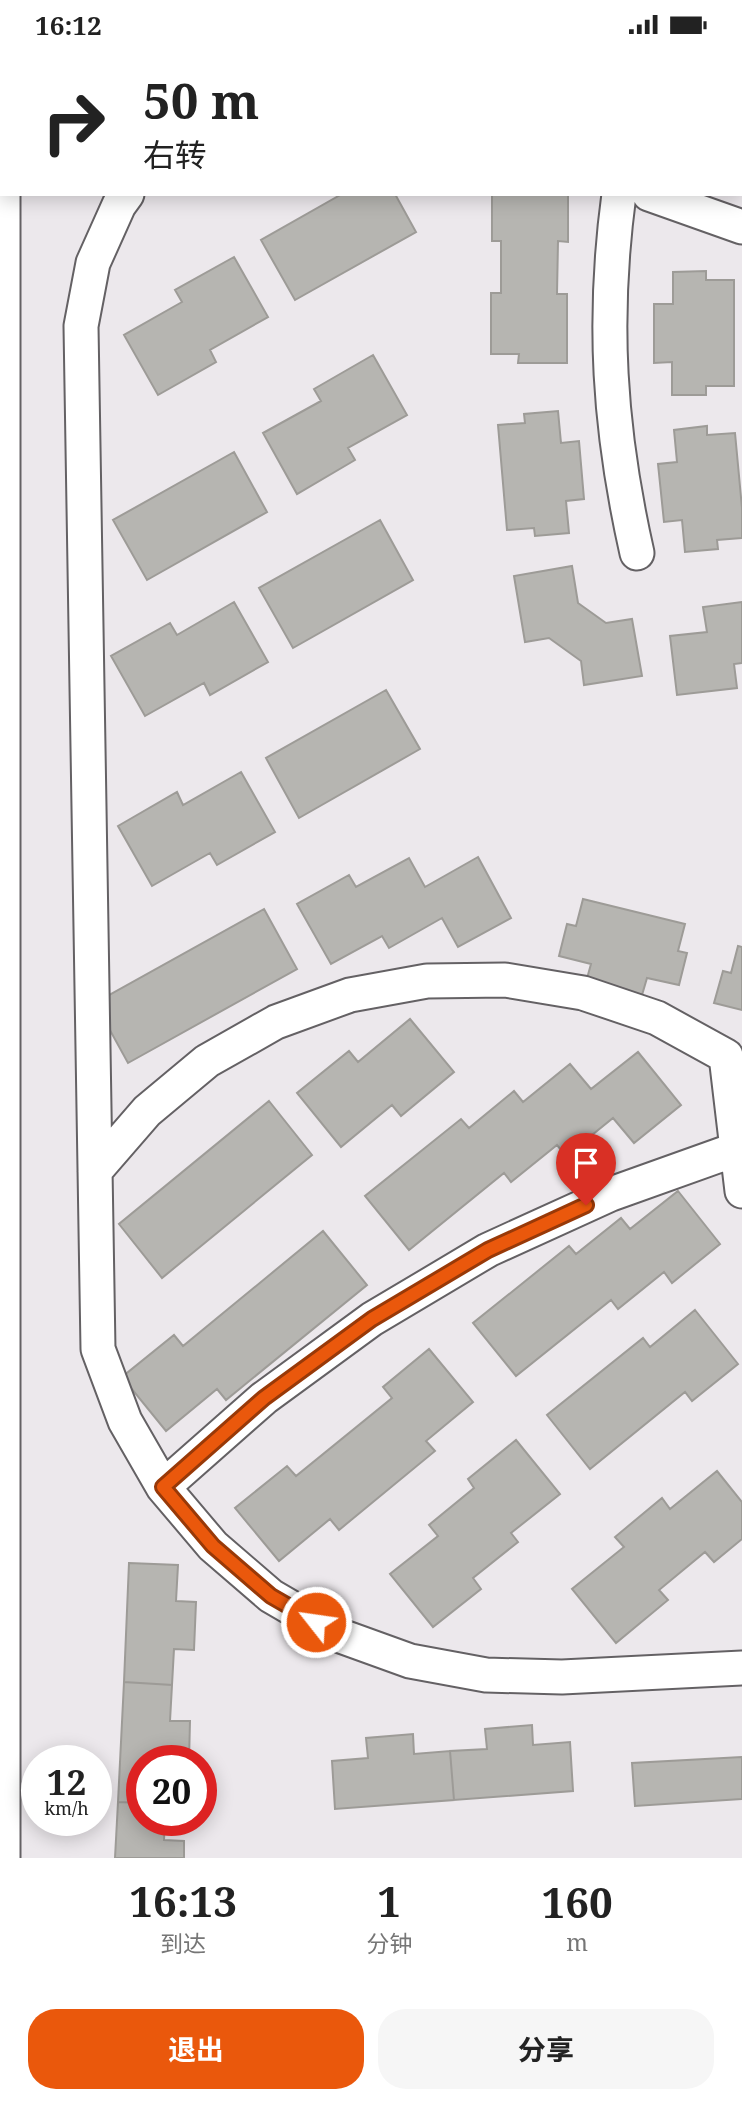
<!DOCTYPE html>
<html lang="zh">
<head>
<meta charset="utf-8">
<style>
  :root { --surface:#fff; --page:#f6f6f6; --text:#222; --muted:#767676; --accent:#ea580c }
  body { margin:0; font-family:"Noto Serif","Noto Sans SC",serif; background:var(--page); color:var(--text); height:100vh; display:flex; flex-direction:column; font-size:26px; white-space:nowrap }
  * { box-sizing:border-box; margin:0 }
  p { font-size:23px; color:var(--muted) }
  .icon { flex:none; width:38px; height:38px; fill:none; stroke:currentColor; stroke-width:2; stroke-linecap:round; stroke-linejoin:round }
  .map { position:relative; height:1809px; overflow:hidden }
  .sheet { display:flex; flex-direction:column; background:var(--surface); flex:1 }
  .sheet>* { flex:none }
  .hud { position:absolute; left:0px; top:0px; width:742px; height:147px; box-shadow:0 4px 18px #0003; background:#fff; color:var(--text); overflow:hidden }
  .speed { position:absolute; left:21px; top:1696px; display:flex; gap:14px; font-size:35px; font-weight:700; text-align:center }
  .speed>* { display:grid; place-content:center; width:91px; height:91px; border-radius:50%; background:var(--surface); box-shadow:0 4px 18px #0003; line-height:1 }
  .speed small { font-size:18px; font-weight:400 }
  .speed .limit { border:10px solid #d22; background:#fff; color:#111 }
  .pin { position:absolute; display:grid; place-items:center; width:60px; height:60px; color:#fff; margin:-72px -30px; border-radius:50% 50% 50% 0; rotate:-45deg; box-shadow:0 0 7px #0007 }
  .pin .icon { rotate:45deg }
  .me { position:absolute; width:77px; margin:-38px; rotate:300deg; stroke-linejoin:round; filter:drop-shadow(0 0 5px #0008) }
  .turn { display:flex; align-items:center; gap:24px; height:147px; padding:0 28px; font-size:32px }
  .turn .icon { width:91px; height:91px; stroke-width:2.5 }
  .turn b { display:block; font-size:49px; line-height:60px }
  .eta { display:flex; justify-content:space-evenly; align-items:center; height:119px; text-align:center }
  .eta b { font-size:42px; font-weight:700; line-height:49px }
  .button { display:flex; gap:14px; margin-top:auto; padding:14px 28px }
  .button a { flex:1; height:80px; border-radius:28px; background:var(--accent); color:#fff; font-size:28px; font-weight:700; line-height:80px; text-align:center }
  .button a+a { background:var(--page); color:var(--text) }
  .status { display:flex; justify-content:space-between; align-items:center; height:49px; padding:0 35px; background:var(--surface); direction:ltr }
  .status svg { height:19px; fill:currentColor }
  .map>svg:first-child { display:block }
  .building { fill:#b6b5b1; stroke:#9d9b97; stroke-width:2 }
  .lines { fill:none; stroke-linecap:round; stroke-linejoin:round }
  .minor-casing { stroke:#646164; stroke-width:37 }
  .minor { stroke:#fff; stroke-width:33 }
  .route-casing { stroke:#983908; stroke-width:18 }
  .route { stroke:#ea580c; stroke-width:12 }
</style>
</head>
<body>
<div class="status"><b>16:12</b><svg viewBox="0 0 49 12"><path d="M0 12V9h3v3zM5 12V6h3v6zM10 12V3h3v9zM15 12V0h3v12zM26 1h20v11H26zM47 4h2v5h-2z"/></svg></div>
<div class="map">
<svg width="742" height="1809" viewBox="0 0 742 1809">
  <rect width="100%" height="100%" fill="#ece8ec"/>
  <path class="building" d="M147 0H266L263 2H148Z
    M601 0H742V26L740 27V2H601Z
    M342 145H395L416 183 295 251 261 191Z
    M492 145H568V193L558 192 557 245H567V314H518L519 305H491V244H501V192H492Z
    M234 208 268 268 210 301 216 313 158 346 124 286 182 253 175 241Z
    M706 222V231H734V337H706V346H672V313L654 314V255H673V223Z
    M373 306 407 366 348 399 355 411 297 445 263 384 321 352 314 340Z
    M558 362 561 394 579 392 584 450 566 452 569 484 535 487 534 479 507 481 498 376 525 374 524 365Z
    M707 377V386L735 384 742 459V489L717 491 718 500 685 503 682 471 664 473 658 415 677 413 674 381Z
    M234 403 267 463 147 531 113 471Z
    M380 471 413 531 293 599 259 539Z
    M572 517 578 554 606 574 632 570 642 627 584 636 581 612 549 589 525 593 514 527Z
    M234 553 268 613 210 646 204 634 145 667 111 607 170 574 177 586Z
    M742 553V614L734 615 737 639 677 646 670 587 707 583 703 558Z
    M386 641 420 700 299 769 266 709Z
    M241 723 275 783 217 816 210 804 152 837 118 777 177 743 183 756Z
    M478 808 511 869 458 898 442 869 389 899 382 887 331 915 297 855 349 826 356 838 409 809 425 838Z
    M583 850 685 875 678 902 687 904 679 936 647 929 642 946 586 933 591 915 559 907 567 875 576 877Z
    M264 860 297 920 128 1014 95 954Z
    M738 897 742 898V961L714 954 723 922 731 924Z
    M410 970 454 1023 401 1067 392 1056 341 1098 297 1044 349 1002 358 1013Z
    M638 1003 681 1056 634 1094 613 1069 566 1107 557 1096 511 1133 504 1124 409 1201 365 1147 461 1070 469 1079 514 1042 523 1053 570 1015 591 1040Z
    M269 1052 312 1106 162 1229 119 1175Z
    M678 1142 720 1195 672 1234 664 1223 618 1260 611 1251 516 1327 473 1274 569 1197 576 1205 621 1169 630 1180Z
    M323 1182 367 1236 226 1351 217 1340 166 1382 122 1328 174 1286 183 1297Z
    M695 1261 738 1315 692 1352 685 1343 590 1420 547 1366 643 1289 650 1298Z
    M429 1300 473 1353 426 1392 435 1402 339 1481 330 1470 279 1512 235 1459 287 1417 296 1427 392 1349 383 1338Z
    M516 1391 560 1445 511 1484 518 1493 473 1529 481 1540 433 1578 390 1525 438 1487 429 1476 474 1439 468 1430Z
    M717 1422 742 1453V1490L714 1513 705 1503 659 1541 668 1551 616 1594 572 1540 624 1498 615 1488 662 1449 670 1460Z
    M129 1514 178 1516 176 1552 196 1553 194 1601 174 1600 172 1636 124 1633Z
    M124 1633 172 1636 170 1672H190L189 1712H142V1754L118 1753Z
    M532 1676 533 1696 570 1693 573 1742 454 1751 450 1702 487 1700 485 1680Z
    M413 1685 414 1705 450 1702 454 1751 335 1760 332 1712 368 1709 366 1689Z
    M742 1708V1750L635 1757 632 1714Z
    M118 1753 142 1754V1771H165L164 1791 184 1792V1809H115Z"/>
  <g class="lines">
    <g class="minor-casing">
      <path id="minor" d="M3 0V2
        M127 145 119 156 93 214 81 277 98 1300 125 1372 163 1438 213 1497 271 1547 338 1586 410 1612 486 1626 562 1628 742 1619
        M619 145C602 271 609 380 637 504
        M649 145 742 178
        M95 1122 147 1062 207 1012 276 973 350 946 427 932 505 931 583 944 657 969 726 1007 742 1142
        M163 1438 264 1349 372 1270 488 1201 611 1145 737 1100
        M3 1809V145"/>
    </g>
    <use href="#minor" class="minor"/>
  </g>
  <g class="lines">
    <g class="route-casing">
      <path id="route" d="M316 1573 271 1547 213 1497 163 1438 264 1349 372 1270 488 1201 586 1156"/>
    </g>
    <use href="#route" class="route"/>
  </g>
</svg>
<div class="speed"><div>12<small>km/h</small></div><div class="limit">20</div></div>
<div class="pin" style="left:586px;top:1156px;background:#d93025"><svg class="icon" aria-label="arrive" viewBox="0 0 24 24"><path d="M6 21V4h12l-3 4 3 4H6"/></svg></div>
<svg class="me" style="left:316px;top:1573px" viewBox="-20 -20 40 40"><circle r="17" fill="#ea580c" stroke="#fff" stroke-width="3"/><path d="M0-11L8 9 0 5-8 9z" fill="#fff"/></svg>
<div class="hud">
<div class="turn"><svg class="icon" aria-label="right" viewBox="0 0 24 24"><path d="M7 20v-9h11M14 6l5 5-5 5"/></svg><div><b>50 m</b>右转</div></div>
</div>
</div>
<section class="sheet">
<div class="eta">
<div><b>16:13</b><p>到达</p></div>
<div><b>1</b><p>分钟</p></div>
<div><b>160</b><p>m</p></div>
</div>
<div class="button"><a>退出</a><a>分享</a></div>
</section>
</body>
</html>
